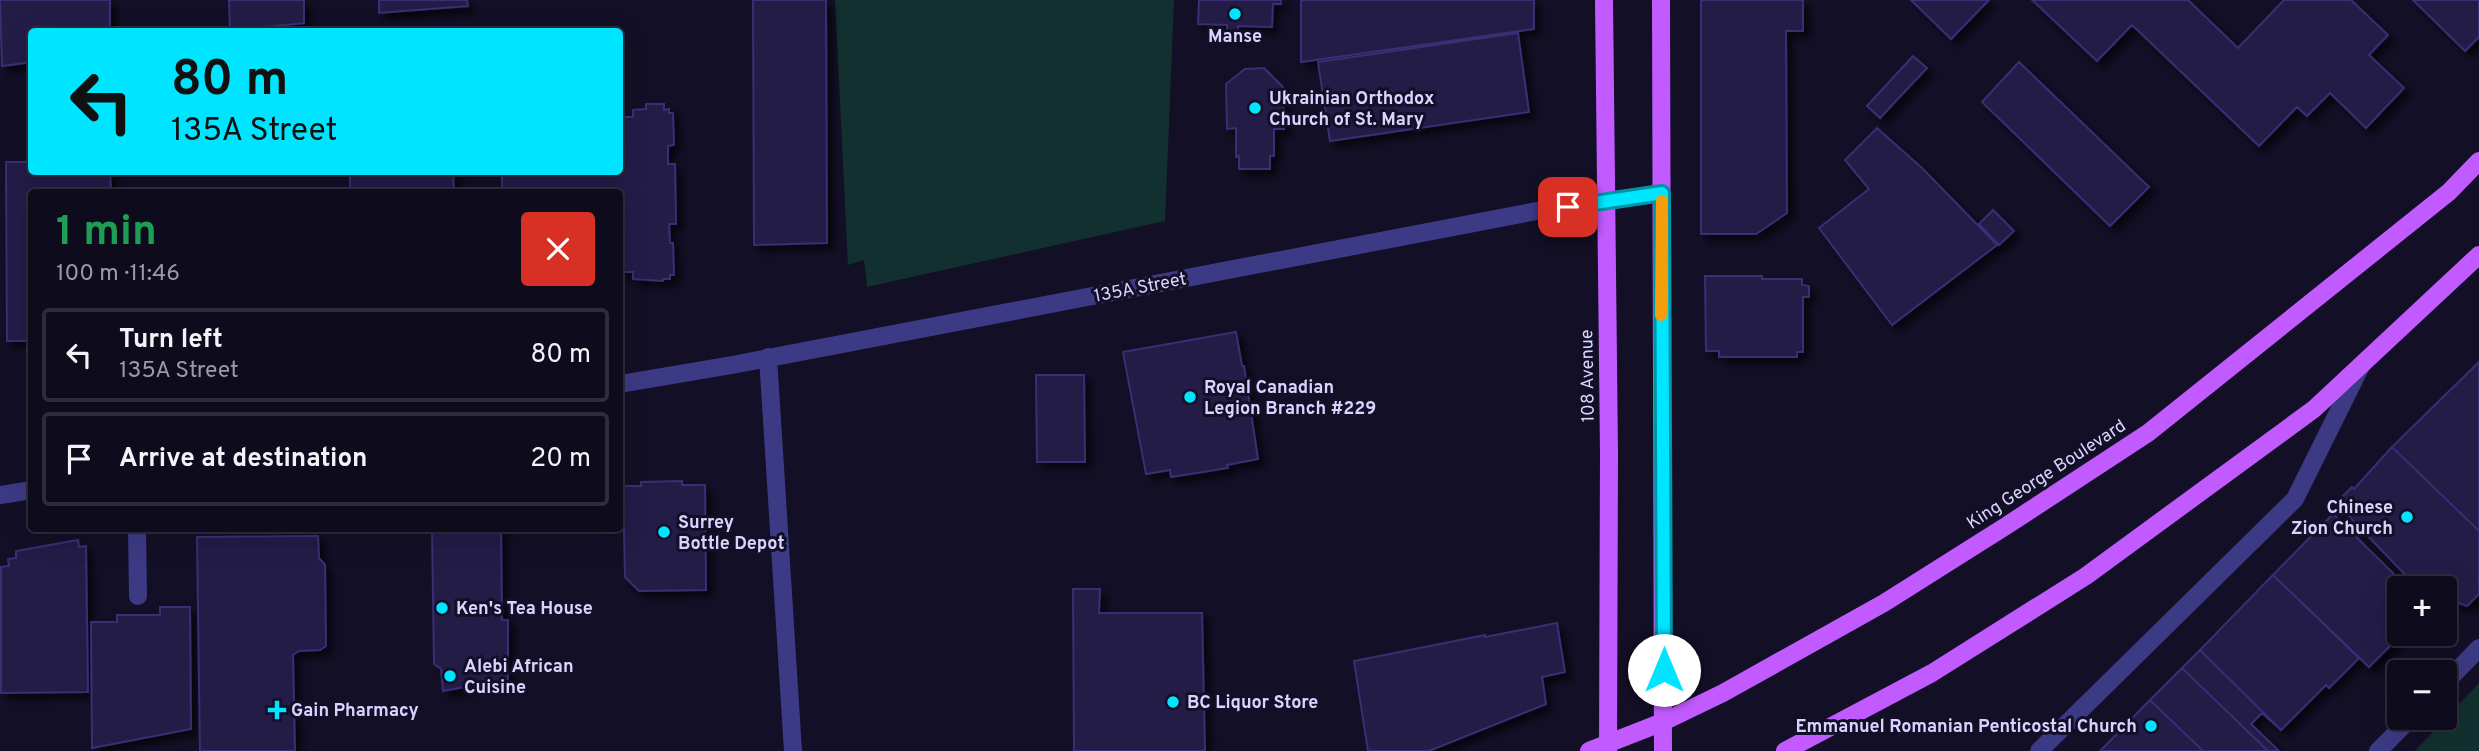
<!DOCTYPE html>
<html lang="en">
<head>
<meta charset="utf-8">
<style>
  :root { --surface:#0e0b1c; --page:#1c1929; --text:#f1f3f6; --muted:#9b9ba3; --line:#2e2b3b }
  body { margin:0; font-family:Overpass,sans-serif; background:var(--page); color:var(--text); height:100vh; display:flex; flex-direction:column; font-size:26px; white-space:nowrap }
  * { box-sizing:border-box; margin:0 }
  p { font-size:23px; color:var(--muted) }
  .icon { flex:none; width:38px; height:38px; fill:none; stroke:currentColor; stroke-width:2; stroke-linecap:round; stroke-linejoin:round }
  .map { position:relative; flex:1; overflow:hidden }
  .side { position:absolute; left:28px; top:189px; width:595px; height:343px; display:flex; flex-direction:column; background:var(--surface); border-radius:7px; box-shadow:0 7px 28px #0002,0 0 0 2px var(--line) }
  .side>* { flex:none }
  .banner { position:absolute; left:28px; top:28px; width:595px; height:147px; border-radius:7px; box-shadow:0 7px 28px #0002,0 0 0 2px var(--line); background:#00e5ff; color:#111; overflow:hidden }
  .controls { position:absolute; left:2387px; top:576px; display:grid; gap:14px }
  .controls a { display:grid; place-items:center; width:70px; height:70px; border-radius:7px; background:var(--surface); box-shadow:0 7px 28px #0002,0 0 0 2px var(--line); font-size:35px }
  .pin { position:absolute; display:grid; place-items:center; width:60px; height:60px; color:#fff; margin:-30px; border-radius:14px; box-shadow:0 4px 10px #0006 }
  .me { position:absolute; width:77px; margin:-38px; rotate:0deg; stroke-linejoin:round; filter:drop-shadow(0 0 5px #0008) }
  .turn { display:flex; align-items:center; gap:24px; height:147px; padding:0 28px; font-size:32px }
  .turn .icon { width:91px; height:91px; stroke-width:2.5 }
  .turn b { display:block; font-size:49px; line-height:60px }
  .round { display:grid; place-items:center; flex:none; width:74px; height:74px; border-radius:7px; background:var(--page) }
  .summary { display:flex; align-items:center; justify-content:space-between; height:119px; padding:0 28px }
  h1 { font-size:42px; font-weight:700; line-height:52px; color:#1e9e55 }
  ul { padding:0; list-style:none }
  li { display:flex; align-items:center; gap:21px; height:94px; margin:0 14px 10px; padding:0 14px; border:4px solid var(--line); border-radius:7px }
  li div { flex:1 }
  li b { display:block; font-size:26px }
  li em { font-style:normal }
  .map>svg:first-child { display:block }
  .green { fill:#12302f }
  .building { fill:#241b47; stroke:#3b2d73; stroke-width:2; filter:url(#shadow) }
  .lines { fill:none; stroke-linecap:round; stroke-linejoin:round }
  .minor { stroke:#3d3a85; stroke-width:18 }
  .major { stroke:#c25bff; stroke-width:18 }
  .route-casing { stroke:#0095a6; stroke-width:18 }
  .route { stroke:#00e5ff; stroke-width:12 }
  .slow { stroke:#f59e0b; stroke-width:12 }
  .poi-dot { fill:#00e5ff; stroke:#130f26; stroke-width:2.5 }
  .labels { text-anchor:middle; stroke-width:6; stroke-linejoin:round; paint-order:stroke }
  .poi-label { font-size:18px; font-weight:bold; fill:#d9d4ff; stroke:#130f26; text-anchor:start }
  .street-label { font-size:18px; fill:#d9d4ff; stroke:#130f26 }
</style>
</head>
<body>
<div class="map">
<svg width="2479" height="751" viewBox="0 0 2479 751">
  <defs>
    <filter id="shadow"><feDropShadow dx="6" dy="6" stdDeviation="3.5" flood-color="#0009"/></filter>
  </defs>
  <rect width="100%" height="100%" fill="#130f26"/>
  <path class="green" d="M835 0H1174L1165 221 867 287 864 260 848 265Z
    M2479 683V751H2415Z"/>
  <path class="building" d="M0 0H110V32H32V62L2 66Z
    M229 0H304V23L230 31Z
    M379 0H467L468 6 379 13Z
    M753 0H826L827 243 754 245Z
    M1199 0H1281V4H1273L1272 27 1238 26V32H1227V25L1198 24Z
    M1301 0H1534V29L1301 62Z
    M1701 0H1803V31H1786L1787 213 1756 234H1701Z
    M1911 0H1989L1951 39Z
    M2032 0H2188L2238 48 2284 0H2351L2388 35 2369 55 2404 88 2366 128 2330 93 2307 116 2297 107 2259 146 2132 25 2097 61Z
    M2413 0H2479V37L2465 51Z
    M1518 33 1529 112 1330 141 1318 62Z
    M1913 56 1927 68 1880 118 1867 106Z
    M2019 62 2149 187 2110 226 1982 102Z
    M1264 68 1283 87 1284 129H1274V156H1270V169H1239V156L1236 157V128L1227 129 1226 84 1245 69Z
    M646 104H664V110L669 109V113H673L674 145 668 146V164H675L676 224H669L670 243H673L674 275H670V279H663V281L633 279V272H620V192H502V172H620V117H633V110L646 109Z
    M1877 128 1922 168 1997 245 1892 325 1819 228 1869 189 1845 160Z
    M6 162H32V172H110L111 192H32V341H7Z
    M350 172H453L454 192H350Z
    M1993 210 2014 231 1999 245 1979 224Z
    M1705 276H1762V279H1802V285L1809 286V297H1803V352H1797V357H1719V351H1706Z
    M1236 332 1242 366H1244L1258 459 1227 465 1228 468 1171 477 1170 470 1146 474 1123 352Z
    M2479 362V531L2392 447Z
    M1036 375H1084L1085 462H1037Z
    M2392 447 2479 531V594L2467 606 2445 598V588H2418L2336 503 2352 487 2354 489Z
    M682 481V485H705L706 590 639 591 625 577 623 486H641V482Z
    M2333 514 2408 588H2399V634H2402L2369 667 2273 575Z
    M432 528H501L502 620H508V679L443 691 441 669 434 664Z
    M318 536 319 558 325 565 326 646 320 650 299 651 293 655 295 751H200L197 537Z
    M78 540 79 547 86 546 88 692 1 693V567L9 566 8 559 16 558V551Z
    M2273 575 2359 658 2329 688 2326 685 2281 730 2200 650Z
    M1073 589H1100L1099 613H1202L1205 751H1074Z
    M160 607H190L191 729 92 748 91 622H117V615H160Z
    M1557 623 1565 672 1542 677 1546 704 1429 751H1368L1354 661 1485 635V637Z
    M2200 650 2281 730 2262 713 2251 724 2279 751H2268L2182 668Z
    M2182 668 2268 751H2203L2150 700Z
    M2150 700 2203 751H2100Z"/>
  <g class="lines">
    <path class="minor" d="M768 357 793 751
      M620 384 732 365 1542 210 1662 193
      M0 495 32 490
      M137 528 138 596
      M2445 683 2479 648
      M2039 751 2295 499 2361 366
      M2378 751 2411 718"/>
    <path class="major" d="M1604 0 1609 453 1608 751
      M1661 0 1663 751
      M1589 751 1663 722 1723 693 1884 603 2006 526 2148 433 2449 192 2479 161
      M1785 751 1932 673 2086 576 2314 409 2479 255"/>
  </g>
  <g class="lines">
    <g class="route-casing">
      <path id="route" d="M1568 207 1662 193 1664 670"/>
    </g>
    <use href="#route" class="route"/>
    <path class="slow" d="M1661 315 1662 201"/>
  </g>
  <g class="poi-dot">
    <circle cx="1235" cy="14" r="7"/>
    <circle cx="1255" cy="108" r="7"/>
    <circle cx="1190" cy="397" r="7"/>
    <circle cx="2407" cy="517" r="7"/>
    <circle cx="664" cy="532" r="7"/>
    <circle cx="442" cy="608" r="7"/>
    <circle cx="450" cy="676" r="7"/>
    <circle cx="1173" cy="702" r="7"/>
    <path d="M273.5 699.5h7v7h7v7h-7v7h-7v-7h-7v-7h7z"/>
    <circle cx="2151" cy="726" r="7"/>
  </g>
  <g class="labels">
    <g class="poi-label">
      <text x="1235" y="42" text-anchor="middle">Manse</text>
      <text x="1269" y="104">Ukrainian Orthodox<tspan x="1269" dy="21">Church of St. Mary</tspan></text>
      <text x="1204" y="393">Royal Canadian<tspan x="1204" dy="21">Legion Branch #229</tspan></text>
      <text x="2393" y="513" text-anchor="end">Chinese<tspan x="2393" dy="21">Zion Church</tspan></text>
      <text x="678" y="528">Surrey<tspan x="678" dy="21">Bottle Depot</tspan></text>
      <text x="456" y="614">Ken's Tea House</text>
      <text x="464" y="672">Alebi African<tspan x="464" dy="21">Cuisine</tspan></text>
      <text x="1187" y="708">BC Liquor Store</text>
      <text x="291" y="716">Gain Pharmacy</text>
      <text x="2137" y="732" text-anchor="end">Emmanuel Romanian Penticostal Church</text>
    </g>
    <g class="street-label">
      <text transform="translate(1140 287) rotate(-11)" y="6">135A Street</text>
      <text transform="translate(1587 376) rotate(-91)" y="6">108 Avenue</text>
      <text transform="translate(2046 474) rotate(-33)" y="6">King George Boulevard</text>
    </g>
  </g>
</svg>
<div class="controls">
<a>+</a>
<a>−</a>
</div>
<div class="pin" style="left:1568px;top:207px;background:#d93025"><svg class="icon" aria-label="arrive" viewBox="0 0 24 24"><path d="M6 21V4h12l-3 4 3 4H6"/></svg></div>
<svg class="me" style="left:1664px;top:670px" viewBox="-20 -20 40 40"><circle r="19" fill="#fff"/><path d="M0-13L10 11 0 6-10 11z" fill="#00e5ff"/></svg>
<div class="banner">
<div class="turn"><svg class="icon" aria-label="left" viewBox="0 0 24 24"><path d="M17 20v-9H6M10 6l-5 5 5 5"/></svg><div><b>80 m</b>135A Street</div></div>
</div>
<section class="side">
<div class="summary"><div><h1>1 min</h1><p>100 m · 11:46</p></div><a class="round" style="background:#d93025;color:#fff"><svg class="icon" aria-label="close" viewBox="0 0 24 24"><path d="M6 6l12 12M18 6L6 18"/></svg></a></div>
<ul>
<li><svg class="icon" aria-label="left" viewBox="0 0 24 24"><path d="M17 20v-9H6M10 6l-5 5 5 5"/></svg><div><b>Turn left</b><p>135A Street</p></div><em>80 m</em></li>
<li><svg class="icon" aria-label="arrive" viewBox="0 0 24 24"><path d="M6 21V4h12l-3 4 3 4H6"/></svg><div><b>Arrive at destination</b></div><em>20 m</em></li>
</ul>
</section>
</div>
</body>
</html>
